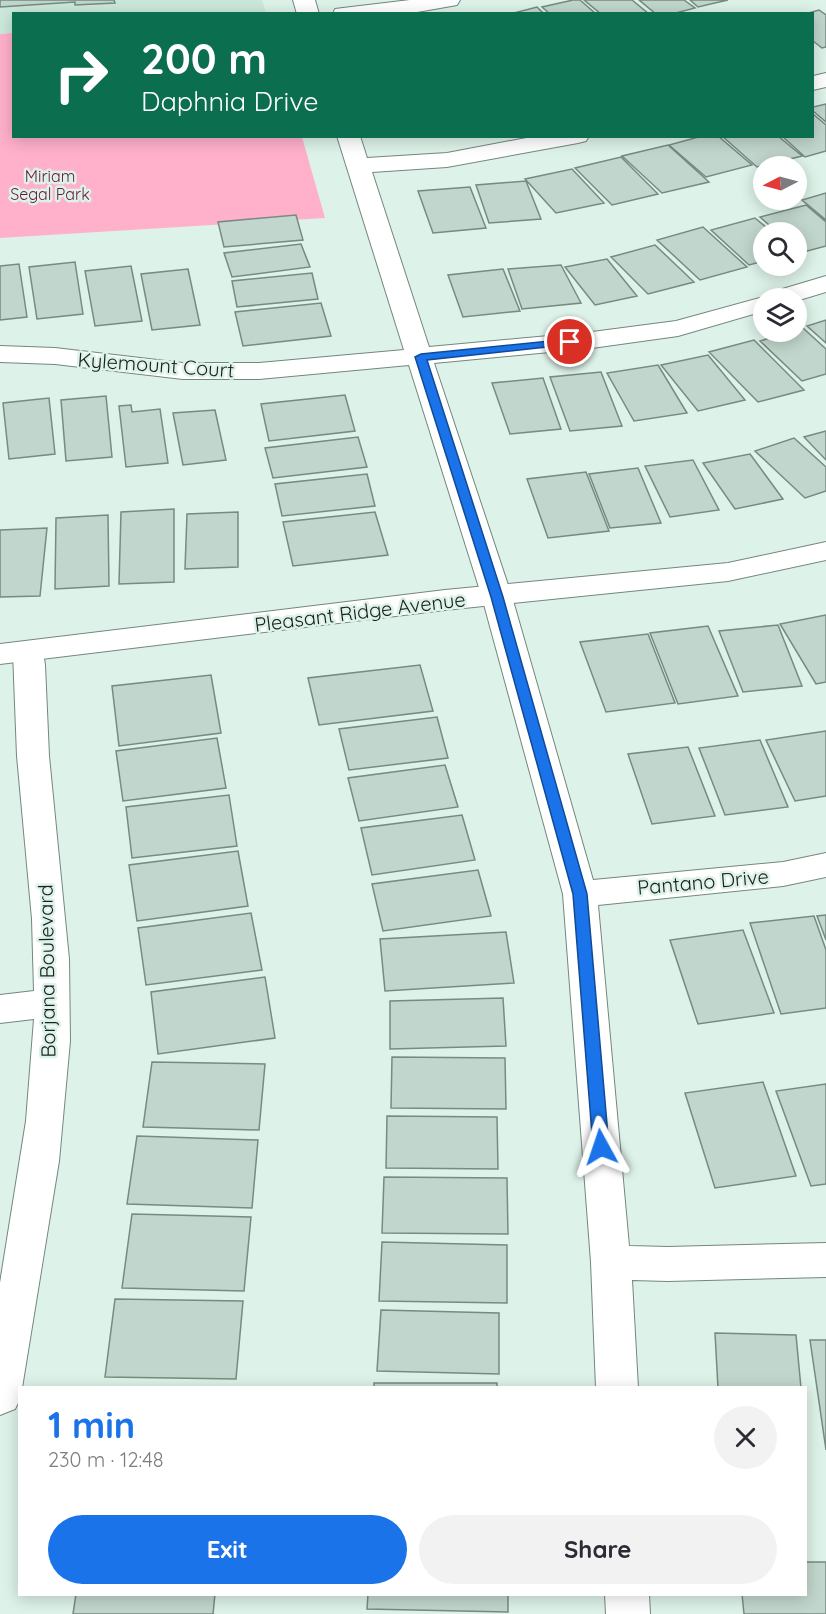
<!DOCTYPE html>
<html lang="en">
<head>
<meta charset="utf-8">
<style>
  :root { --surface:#fff; --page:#f2f2f3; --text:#2b2b33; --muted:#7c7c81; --accent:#1a73e8 }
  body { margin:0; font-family:Quicksand,sans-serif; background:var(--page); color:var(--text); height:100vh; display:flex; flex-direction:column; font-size:22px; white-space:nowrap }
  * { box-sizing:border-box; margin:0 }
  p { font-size:20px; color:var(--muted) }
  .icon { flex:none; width:33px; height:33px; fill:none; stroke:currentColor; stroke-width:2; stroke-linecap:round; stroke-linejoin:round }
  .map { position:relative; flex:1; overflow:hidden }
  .details { position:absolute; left:18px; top:1386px; width:789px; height:210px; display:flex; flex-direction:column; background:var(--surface); border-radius:0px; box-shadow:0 3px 15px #0003 }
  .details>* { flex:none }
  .top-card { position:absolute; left:12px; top:12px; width:802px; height:126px; border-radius:0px; box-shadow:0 3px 15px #0003; background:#0b6e4f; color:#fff; overflow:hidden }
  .needle { width:39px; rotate:264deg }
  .tools { position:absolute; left:753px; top:156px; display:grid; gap:12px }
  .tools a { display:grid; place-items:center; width:54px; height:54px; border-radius:50%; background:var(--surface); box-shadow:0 3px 15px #0003; font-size:30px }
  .pin { position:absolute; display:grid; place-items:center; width:51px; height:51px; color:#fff; margin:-26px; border:3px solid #fff; border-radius:50%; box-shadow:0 2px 6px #0007 }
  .me { position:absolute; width:66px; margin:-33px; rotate:355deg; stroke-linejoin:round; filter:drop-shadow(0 0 4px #0008) }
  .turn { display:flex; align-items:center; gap:21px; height:126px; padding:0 30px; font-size:27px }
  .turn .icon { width:78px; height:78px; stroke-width:2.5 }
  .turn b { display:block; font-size:42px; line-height:51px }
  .round { display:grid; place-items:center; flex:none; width:63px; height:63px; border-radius:32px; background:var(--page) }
  .headline { display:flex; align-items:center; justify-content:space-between; height:102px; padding:0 30px }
  h1 { font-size:36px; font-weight:700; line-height:45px; color:var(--accent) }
  .action { display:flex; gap:12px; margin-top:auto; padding:12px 30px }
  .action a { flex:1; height:69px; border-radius:36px; background:var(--accent); color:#fff; font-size:24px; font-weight:700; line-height:69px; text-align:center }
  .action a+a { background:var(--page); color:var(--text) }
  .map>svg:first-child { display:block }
  .built { fill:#cbe9db }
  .green { fill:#ffb0cb }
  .building { fill:#c1d6cc; stroke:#778b81; stroke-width:1.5 }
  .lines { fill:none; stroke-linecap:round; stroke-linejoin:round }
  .minor-casing { stroke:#74877e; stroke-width:2 }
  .tertiary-casing { stroke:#74877e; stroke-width:2 }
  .minor { fill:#fff; fill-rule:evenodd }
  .tertiary { fill:#fff; fill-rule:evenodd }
  .route { fill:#1a73e8; stroke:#114b97; stroke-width:1.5 }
  .labels { text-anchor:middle; stroke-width:5; stroke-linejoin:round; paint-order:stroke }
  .far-park-label { font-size:16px; fill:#68173c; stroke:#ddf2e8 }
  .street-label { font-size:20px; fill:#181f1c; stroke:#ddf2e8 }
</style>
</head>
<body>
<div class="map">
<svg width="826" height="1614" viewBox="0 0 826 1614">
  <rect width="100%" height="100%" fill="#ddf2e8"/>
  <path class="built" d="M0 0H262L266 13 14 14 13 33 0 34Z"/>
  <path class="green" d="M13 33 14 136 302 137 325 218 0 238V34Z"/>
  <path class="building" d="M0 0H114L115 3 75 5V2L0 7Z
    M573 0H580L596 14H550L542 7Z
    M584 0H632L649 14H601Z
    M639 0H684L695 8 672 14H656Z
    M690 0H728L698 7Z
    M537 7 544 14H510Z
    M819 10 826 15V47L822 48 813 41V14H805Z
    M826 104V122L813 111V107Z
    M813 114 826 125V151L805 157 782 136H813Z
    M702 136H718L752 165 706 177 669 145Z
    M722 136H778L802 156 757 167Z
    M668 145 709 182 662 193 622 156Z
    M621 157 658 194 612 205 575 168Z
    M572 169 604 203 556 213 525 179Z
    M526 181 541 219 489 223 476 185Z
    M470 187 486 228 433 233 418 191Z
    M826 193V220L802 200Z
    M806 205 826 222V246L800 253 796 249V232H777L760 217Z
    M296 215 303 240 224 247 218 222Z
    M755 218 772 232H764V261L749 265 711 230Z
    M703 227 747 267 700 280 657 240Z
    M301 244 310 267 232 277 224 253Z
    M655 245 694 282 648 294 611 257Z
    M607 259 637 296 595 305 565 267Z
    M75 262 83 314 37 319 29 267Z
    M19 264 27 317 0 320V266Z
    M561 265 581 303 522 309 508 269Z
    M131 266 142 321 95 326 85 271Z
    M188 269 200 325 152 330 141 274Z
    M503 269 520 311 463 317 448 275Z
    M312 273 318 299 237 307 232 281Z
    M321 303 331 336 243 346 235 312Z
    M826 320V343L807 326Z
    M803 328 826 349V374L802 381 760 341Z
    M754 340 804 390 758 402 709 352Z
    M708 355 745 400 698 411 661 365Z
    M658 365 687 413 634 421 607 373Z
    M601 372 622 426 570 431 550 377Z
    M543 378 561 429 510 434 492 383Z
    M345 395 355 431 269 441 261 404Z
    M106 396 112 457 66 461 61 400Z
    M49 398 55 454 9 459 3 403Z
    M131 405 132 412 160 409 168 463 126 467 119 406Z
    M215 410 226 460 183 465 173 413Z
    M826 431V460L804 437Z
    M358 437 367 467 273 478 265 448Z
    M794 438 826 467V491L805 498 755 451Z
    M750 454 783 499 735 509 703 463Z
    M693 460 719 510 670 517 645 466Z
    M638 468 661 523 610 528 589 474Z
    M586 472 609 531 548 538 527 479Z
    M367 474 375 506 282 516 275 484Z
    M174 509V582L119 584 121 512Z
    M238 512V567L185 569 187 514Z
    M375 512 388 555 293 566 283 522Z
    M108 515 109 586 55 589 56 518Z
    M47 528 40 596 0 597V530Z
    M826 615V682L816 684 780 624Z
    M778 625 802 686 743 692 719 631Z
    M708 626 738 696 678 704 650 633Z
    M648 634 675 703 606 712 580 642Z
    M420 665 433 711 319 725 308 678Z
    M211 675 221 733 119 746 112 686Z
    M437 717 448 758 349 770 339 729Z
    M826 731V796L795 801 766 740Z
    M217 738 226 788 123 801 116 751Z
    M760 740 788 807 725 815 699 748Z
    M688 747 715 816 652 824 628 754Z
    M445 765 458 807 359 821 348 778Z
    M229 795 237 846 132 858 126 807Z
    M462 815 475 860 372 875 361 828Z
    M238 851 248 906 137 921 129 865Z
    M478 870 491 916 383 931 372 884Z
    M251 913 262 970 146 985 138 928Z
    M826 915V940L817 916Z
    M814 916 826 950V1008L781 1014 750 923Z
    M743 930 774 1013 698 1024 670 940Z
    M506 932 514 983 385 991 380 939Z
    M265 977 275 1038 158 1054 151 992Z
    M503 998 506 1046 390 1049V1001Z
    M392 1057 505 1058 506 1109 391 1108Z
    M152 1062 265 1064 259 1130 143 1127Z
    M763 1082 796 1176 715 1188 685 1093Z
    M826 1084V1184L811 1186 776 1091Z
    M387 1116 497 1117 498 1169 386 1168Z
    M137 1136 258 1140 252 1208 127 1204Z
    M384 1177 507 1178 508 1234 382 1233Z
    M132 1214 251 1217 244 1291 122 1288Z
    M382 1242 507 1245V1303L379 1301Z
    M115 1299 243 1301 236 1379 105 1377Z
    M381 1310 499 1313V1374L377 1371Z
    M715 1333 796 1335 801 1388H718Z
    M810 1340H826V1450Z
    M374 1383H497V1388H374Z
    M806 1562H826V1614H744L742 1594H806Z
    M76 1594H215L213 1614H73Z
    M368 1594H508V1612L367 1609Z"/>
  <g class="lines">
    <g class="minor-casing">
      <path id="minor" d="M293 0H315L319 14H297Z
        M410 0H460L457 5 406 14H333L335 9 343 8Z
        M826 73V87L813 90V76Z
        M337 136H360L367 158 447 153 537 136H589L586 141 578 143 447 167 372 172 429 347 592 332 676 321 767 296 769 293 826 276V292L796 301V298H764V311L678 336 592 348 434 363 512 597 593 880 783 862 826 853V877L783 886 598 905 629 1246 668 1247 826 1243V1277L668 1281 632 1280 638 1388H596L591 1262 563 894 482 597 409 365 259 379H183L55 364 0 362V346L55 348 183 363H259L404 350Z
        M28 642 39 645 43 652 45 665 49 756 69 959 70 1041 59 1161 22 1388H20V1399L15 1409 0 1415V1283L26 1121 34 1019 0 1023V995L34 991 32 919 17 756 13 652 17 645Z
        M605 1594H649L650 1614H606Z"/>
    </g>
    <g class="tertiary-casing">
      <path id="tertiary" d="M826 542V560L728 581 445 610 0 664V644L445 590 728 563Z"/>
    </g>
    <use href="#minor" class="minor"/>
    <use href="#tertiary" class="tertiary"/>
  </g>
  <path class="route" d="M570 339 574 340V344L427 360 503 597 587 894 609 1147 607 1151 601 1153 596 1151 593 1147 573 894 491 597 415 357 421 354Z"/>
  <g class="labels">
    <g class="far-park-label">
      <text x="50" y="182">Miriam<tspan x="50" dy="18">Segal Park</tspan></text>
    </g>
    <g class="street-label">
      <text transform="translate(156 365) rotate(4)" y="7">Kylemount Court</text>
      <text transform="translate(360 612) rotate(-7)" y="7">Pleasant Ridge Avenue</text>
      <text transform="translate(703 882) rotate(-5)" y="7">Pantano Drive</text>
      <text transform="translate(47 971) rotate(-91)" y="7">Borjana Boulevard</text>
    </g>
  </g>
</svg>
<div class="tools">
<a><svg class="needle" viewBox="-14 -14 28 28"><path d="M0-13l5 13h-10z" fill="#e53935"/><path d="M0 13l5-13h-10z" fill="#7c7c81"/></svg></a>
<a><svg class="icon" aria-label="search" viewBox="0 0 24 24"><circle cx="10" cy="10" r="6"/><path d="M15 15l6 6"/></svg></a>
<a><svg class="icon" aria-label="layers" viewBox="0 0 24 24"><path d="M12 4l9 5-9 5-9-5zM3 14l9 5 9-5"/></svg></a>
</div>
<div class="pin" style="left:570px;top:342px;background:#d93025"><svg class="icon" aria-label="arrive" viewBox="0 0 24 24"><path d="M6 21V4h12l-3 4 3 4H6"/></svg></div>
<svg class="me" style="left:601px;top:1147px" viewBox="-20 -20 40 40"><path d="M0-17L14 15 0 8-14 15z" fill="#1a73e8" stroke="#fff" stroke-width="4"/></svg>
<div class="top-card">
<div class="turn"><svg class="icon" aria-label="right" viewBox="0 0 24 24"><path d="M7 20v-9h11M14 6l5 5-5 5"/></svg><div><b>200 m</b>Daphnia Drive</div></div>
</div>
<section class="details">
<div class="headline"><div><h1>1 min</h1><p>230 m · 12:48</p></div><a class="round"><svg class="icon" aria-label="close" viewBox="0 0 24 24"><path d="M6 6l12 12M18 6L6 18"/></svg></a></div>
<div class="action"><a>Exit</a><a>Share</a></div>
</section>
</div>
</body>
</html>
